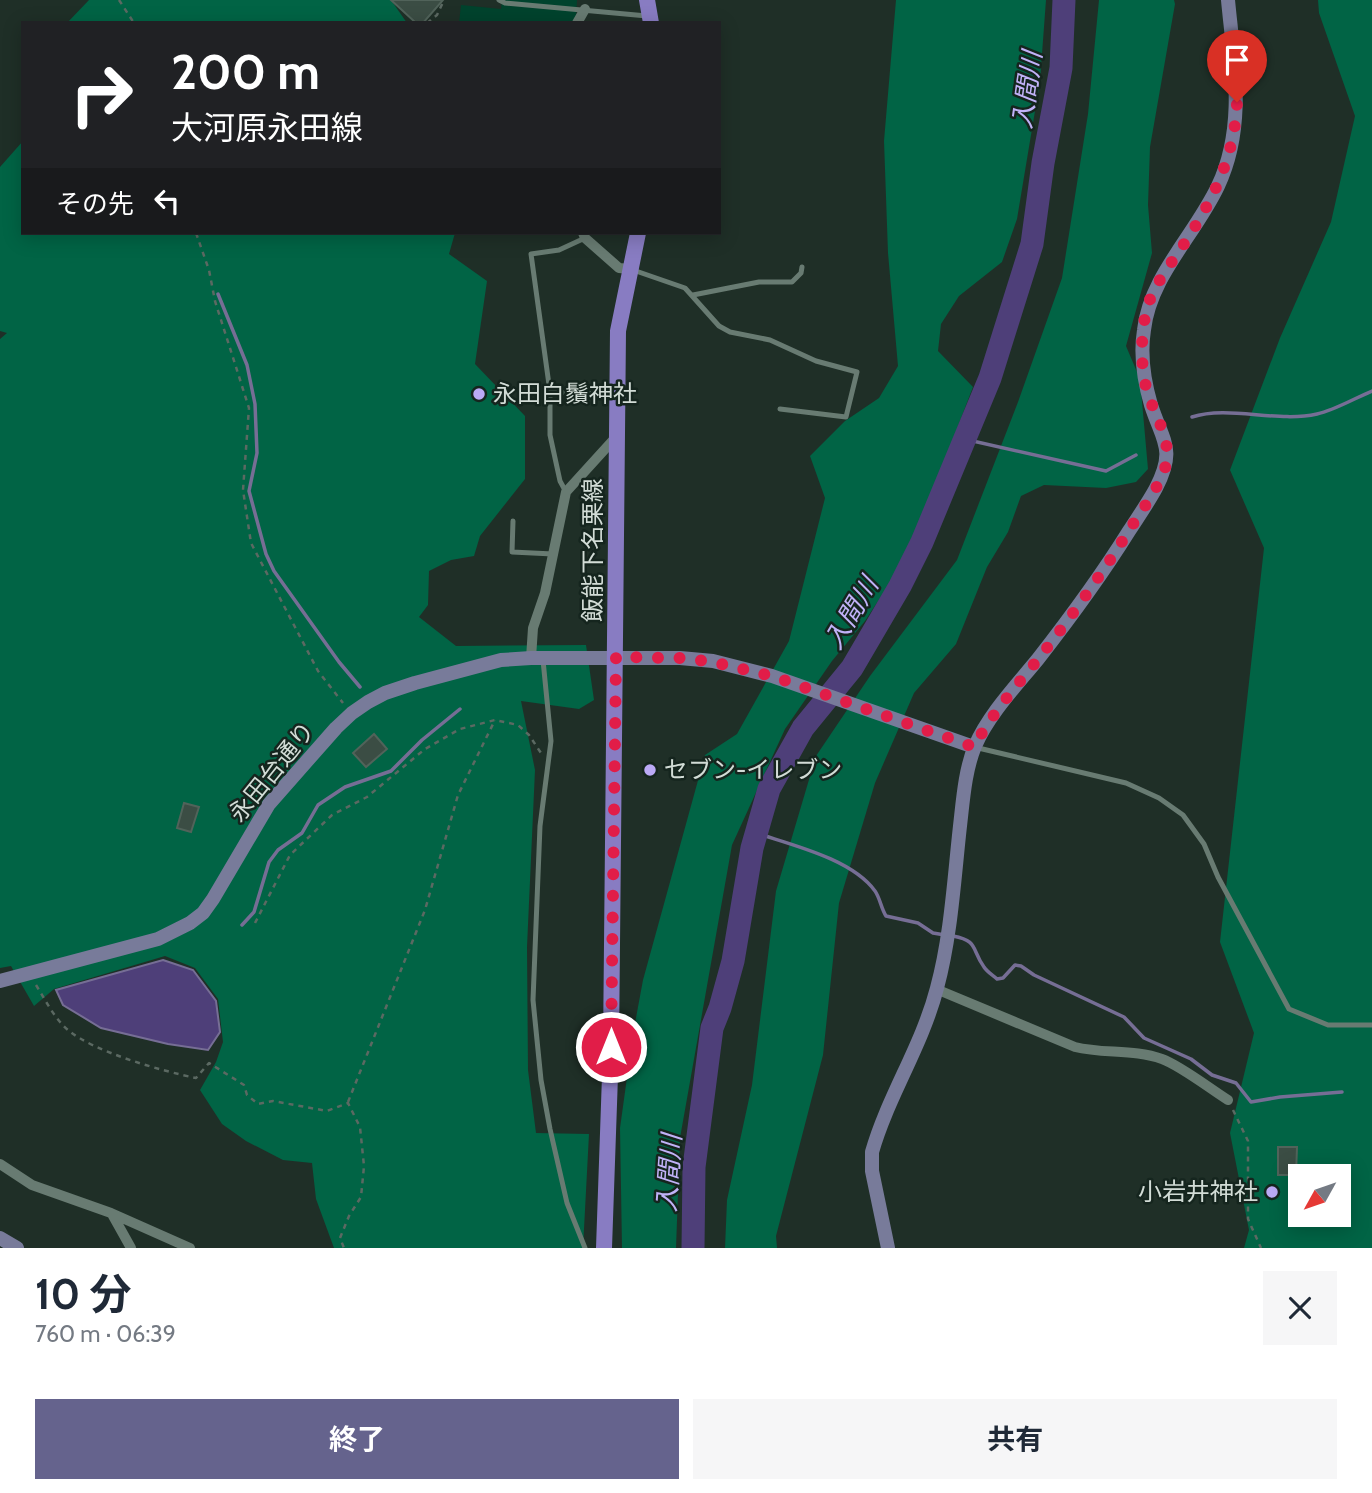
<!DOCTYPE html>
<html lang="ja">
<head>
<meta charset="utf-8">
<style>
  :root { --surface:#fff; --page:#f6f6f7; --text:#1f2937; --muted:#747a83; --accent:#65638d }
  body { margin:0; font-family:Cabin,"Noto Sans JP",sans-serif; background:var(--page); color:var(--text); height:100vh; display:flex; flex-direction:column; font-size:26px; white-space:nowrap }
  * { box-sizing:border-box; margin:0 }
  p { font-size:23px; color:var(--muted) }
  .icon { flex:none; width:38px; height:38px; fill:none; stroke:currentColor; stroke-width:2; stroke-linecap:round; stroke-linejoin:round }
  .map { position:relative; height:1248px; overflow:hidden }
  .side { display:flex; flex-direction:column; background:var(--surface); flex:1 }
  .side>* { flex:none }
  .hud { position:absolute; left:21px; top:21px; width:700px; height:214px; border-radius:0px; box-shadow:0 4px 18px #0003; background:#202124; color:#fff; overflow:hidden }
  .needle { width:46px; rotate:230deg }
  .tools { position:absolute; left:1288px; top:1164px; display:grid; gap:14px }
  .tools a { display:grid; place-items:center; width:63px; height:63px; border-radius:0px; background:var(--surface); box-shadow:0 4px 18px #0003; font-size:35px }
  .pin { position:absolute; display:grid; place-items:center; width:60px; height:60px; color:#fff; margin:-72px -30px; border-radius:50% 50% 50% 0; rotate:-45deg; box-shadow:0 0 7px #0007 }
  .pin .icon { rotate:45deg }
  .me { position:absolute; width:77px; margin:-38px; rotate:0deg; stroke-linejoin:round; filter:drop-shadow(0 0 5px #0008) }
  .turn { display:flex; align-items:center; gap:24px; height:147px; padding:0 35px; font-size:32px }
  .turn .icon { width:91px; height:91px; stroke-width:2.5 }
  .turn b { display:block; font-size:49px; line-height:60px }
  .then { display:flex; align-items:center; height:66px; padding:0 35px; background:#0003; gap:14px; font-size:26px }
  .round { display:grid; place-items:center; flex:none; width:74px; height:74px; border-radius:0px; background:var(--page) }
  .headline { display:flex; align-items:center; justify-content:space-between; height:119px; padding:0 35px }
  h1 { font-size:42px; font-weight:700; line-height:52px }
  .cta { display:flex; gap:14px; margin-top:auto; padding:14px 35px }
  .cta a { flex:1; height:80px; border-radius:0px; background:var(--accent); color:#fff; font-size:28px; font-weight:700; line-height:80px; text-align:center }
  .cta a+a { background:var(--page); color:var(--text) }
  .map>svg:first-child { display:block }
  .green { fill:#00432d }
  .forest { fill:#016445; fill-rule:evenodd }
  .water { fill:#4e3f79; stroke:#766e95; stroke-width:2 }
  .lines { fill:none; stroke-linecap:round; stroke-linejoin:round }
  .stream { stroke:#766e95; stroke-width:3.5 }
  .river { stroke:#4e3f79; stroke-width:23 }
  .building { fill:#3b4d44; stroke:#51635a; stroke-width:2 }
  .path { stroke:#5b6962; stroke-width:2.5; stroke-dasharray:5 5; stroke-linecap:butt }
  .lane { stroke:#687b72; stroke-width:5 }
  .street { stroke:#687b72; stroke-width:10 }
  .secondary { stroke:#787b9a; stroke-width:14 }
  .primary { stroke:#887cc2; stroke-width:16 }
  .route { stroke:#e11d48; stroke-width:12; stroke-dasharray:0 21.6 }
  .poi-dot { fill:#bbaaf6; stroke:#15251e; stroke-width:2.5 }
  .labels { text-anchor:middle; stroke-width:5; stroke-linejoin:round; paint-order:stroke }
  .poi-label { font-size:24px; fill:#d2dcd6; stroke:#15251e; text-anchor:start }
  .street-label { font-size:24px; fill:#d2dcd6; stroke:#15251e }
  .water-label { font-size:26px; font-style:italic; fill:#c1b2f8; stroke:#15251e }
</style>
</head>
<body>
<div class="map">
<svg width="1372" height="1248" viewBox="0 0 1372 1248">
  <rect width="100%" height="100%" fill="#1f2f27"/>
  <path class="green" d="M502 0H577L576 17 573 23H459L461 5 501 9Z"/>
  <path class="forest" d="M89 0H391L407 23H67Z
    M896 0H1046L1040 81 1017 219 1002 262 959 296 941 324 938 351 973 387 909 554 865 621 832 661 785 729 732 845 680 1138 676 1248H622L620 1128 633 1034 643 980 705 755 737 734 789 641 825 498 810 456 845 421 879 398 898 366 888 253 884 141Z
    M1099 0H1174L1175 4 1150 147 1148 205 1152 253 1126 346 1140 379 1148 469 1136 482 1106 488 1044 485 1021 496 1008 532 987 567 956 644 914 693 875 783 839 903 823 1055 776 1236 777 1248H725L727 1200 752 1085 776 891 816 756 870 676 957 560 1018 402 1062 278 1088 114Z
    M1318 0H1372V1248H1244L1249 1230 1230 1133 1254 1033 1220 942 1264 548 1230 470 1280 338 1331 222 1355 116 1319 13ZM1300 1176H1339V1214H1300Z
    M23 141V233H455L449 254 487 281 475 364 525 416V479L480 536 474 556 451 560 429 571 428 605 419 617 456 646 586 645 594 700 579 709 521 701 535 770 527 947 528 1070 536 1133 589 1134 583 1248H334L316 1199 312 1163 283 1160 246 1141 222 1124 200 1090 216 1062 223 1042 218 999 195 968 165 956 54 989 34 1006 11 966 0 968V339L7 333 0 331V167Z"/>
  <path class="water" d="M163 960 193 970 216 1001 220 1032 208 1050 168 1044 101 1028 63 1005 56 990Z"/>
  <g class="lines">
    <path class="stream" d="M218 294 247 365 255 404 257 453 249 491 266 554 274 571 339 662 360 687
      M1192 417C1228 405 1277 423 1317 414 1335 410 1355 398 1372 391
      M964 439 1106 471 1136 455
      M756 833C792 845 852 859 875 891 880 898 881 908 886 916L918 923 933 933 945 935
      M242 925 254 912 269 862 278 850 302 833 318 805 345 787 391 771 422 740 460 709
      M953 936C979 941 971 949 984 967 987 972 993 975 997 979L1003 978 1015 965 1021 966 1034 975 1124 1017 1144 1038 1191 1059 1212 1075 1236 1083 1251 1102 1280 1097 1342 1092"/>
    <path class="river" d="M693 1248 694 1167 712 1028 720 1008 733 961 752 848 769 789 803 728 852 668 900 586 922 542 990 378 1032 244 1043 163 1061 68 1064 0"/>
  </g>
  <path class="building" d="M391 0H443L423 23H416Z
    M374 734 387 749 366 767 353 753Z
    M184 803 199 807 191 832 177 828Z
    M1278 1147H1297L1296 1175H1278Z"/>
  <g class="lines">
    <path class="path" d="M119 0 134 23
      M427 23 437 15 444 0
      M196 233 209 270 215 301 249 408 243 490 251 543 318 671 343 703
      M255 923 290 855 332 815 367 797 425 749 460 729 495 720 518 725 529 735 541 753
      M36 985C46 1001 54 1018 68 1030 94 1052 162 1071 196 1078L209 1063 244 1085 247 1095 258 1104 273 1101 327 1111 348 1103 360 1127 364 1166 361 1197 349 1216 340 1238 344 1248
      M348 1102 425 910 458 795 495 720
      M1233 1110 1248 1141V1219L1261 1248"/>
    <path class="lane" d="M499 0 505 3 647 16
      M633 270 685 288 719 326 730 332 770 340 816 361 857 372 846 417 780 409
      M693 295 759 282H792L801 273 802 267
      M550 392 617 395
      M566 492 560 481 550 435V392L531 254 559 250 585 238
      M513 521 512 552 553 554
      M543 660 551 741 540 826 533 1000 541 1080 550 1129 567 1203 585 1248
      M974 747 1126 783 1159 798 1183 815 1204 844 1218 877 1289 1009 1328 1025H1372"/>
    <path class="street" d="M577 23 585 9
      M583 233 585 238 619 268 630 269
      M531 658 533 628 545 593 566 492 616 437
      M936 989 1075 1047C1103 1054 1134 1049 1162 1059 1181 1066 1209 1088 1228 1100
      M0 1164 32 1185 111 1213 190 1248
      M112 1214 131 1248"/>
    <path class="secondary" d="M0 981 158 939 190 923 203 913 213 899 269 804 336 728 352 713 368 702 385 693 415 683 501 660 531 658H680L713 661 772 676 974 747
      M0 1238 17 1248
      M888 1248 872 1171V1152C888 1096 922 1046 937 988 951 936 954 880 960 826 963 800 965 770 975 746 989 714 1016 686 1038 659 1070 618 1101 576 1129 531 1138 517 1148 503 1156 488 1176 449 1163 442 1151 405 1144 381 1140 355 1144 330 1150 276 1195 235 1218 186 1246 127 1234 63 1228 0"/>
    <path class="primary" d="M647 0 651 23
      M604 1248 611 1047 618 331 638 233"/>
  </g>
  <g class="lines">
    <path class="route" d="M611 1047 616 657 680 658 713 662 772 676 974 747C992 713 1019 683 1043 653 1073 614 1102 574 1128 532 1141 511 1157 491 1165 468 1174 441 1152 412 1146 387 1140 362 1141 332 1147 308 1154 284 1171 264 1184 244 1213 200 1235 156 1237 102"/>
  </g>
  <g class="poi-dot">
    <circle cx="479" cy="394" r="7"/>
    <circle cx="650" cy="770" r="7"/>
    <circle cx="1272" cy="1192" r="7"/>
  </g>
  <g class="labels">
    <g class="poi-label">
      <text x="493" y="402">永田白鬚神社</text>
      <text x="664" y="778">セブン-イレブン</text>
      <text x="1258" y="1200" text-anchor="end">小岩井神社</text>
    </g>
    <g class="street-label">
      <text transform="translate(593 550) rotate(-90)" y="8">飯能下名栗線</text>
      <text transform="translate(272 772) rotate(-51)" y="8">永田台通り</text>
    </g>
    <g class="water-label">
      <text transform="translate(1027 90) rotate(-82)" y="9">入間川</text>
      <text transform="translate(851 613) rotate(-59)" y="9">入間川</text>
      <text transform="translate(669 1173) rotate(-86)" y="9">入間川</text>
    </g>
  </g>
</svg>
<div class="tools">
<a><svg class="needle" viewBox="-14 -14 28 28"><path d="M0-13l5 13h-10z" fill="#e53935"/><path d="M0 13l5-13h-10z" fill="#747a83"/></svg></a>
</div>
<div class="pin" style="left:1237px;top:102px;background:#d93025"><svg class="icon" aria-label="arrive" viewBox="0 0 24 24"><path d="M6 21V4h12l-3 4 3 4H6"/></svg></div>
<svg class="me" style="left:611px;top:1047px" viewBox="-20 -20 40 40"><circle r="17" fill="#e11d48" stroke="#fff" stroke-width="3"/><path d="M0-11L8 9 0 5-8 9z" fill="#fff"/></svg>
<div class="hud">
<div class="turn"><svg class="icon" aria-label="right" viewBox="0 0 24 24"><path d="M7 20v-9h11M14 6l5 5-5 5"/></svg><div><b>200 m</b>大河原永田線</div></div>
<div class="then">その先<svg class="icon" aria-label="left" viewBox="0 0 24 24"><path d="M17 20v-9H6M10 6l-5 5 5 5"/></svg></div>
</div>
</div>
<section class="side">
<div class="headline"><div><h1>10 分</h1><p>760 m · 06:39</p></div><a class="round"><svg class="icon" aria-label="close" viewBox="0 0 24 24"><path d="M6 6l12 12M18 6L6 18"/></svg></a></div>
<div class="cta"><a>終了</a><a>共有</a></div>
</section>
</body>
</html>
